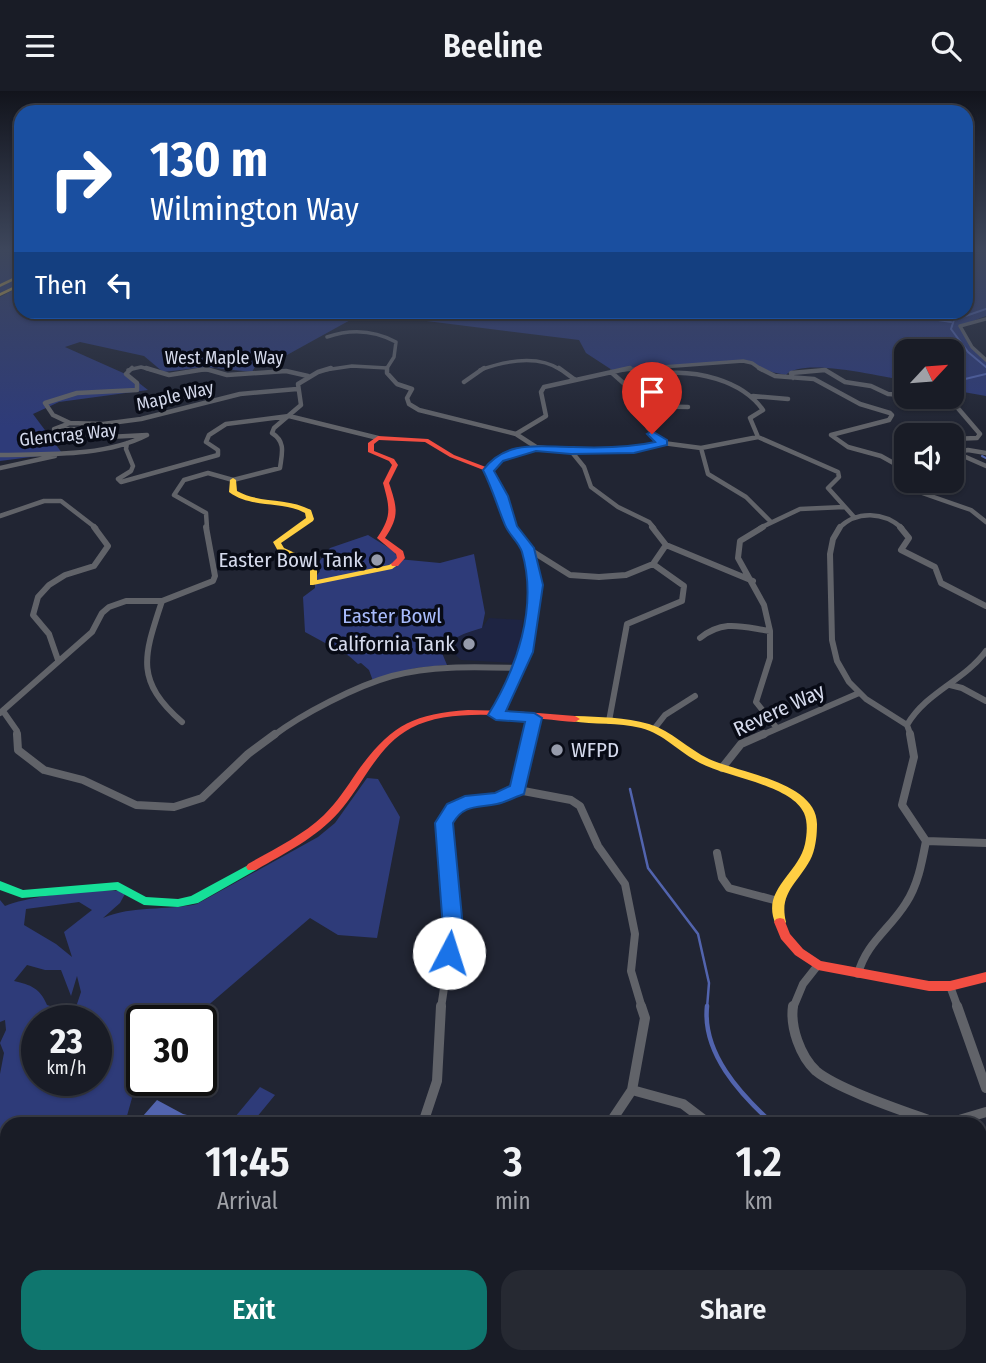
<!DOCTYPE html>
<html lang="en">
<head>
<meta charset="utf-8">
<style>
  :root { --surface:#191c26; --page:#262932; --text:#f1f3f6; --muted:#9fa1a7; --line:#373a43; --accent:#0f766e }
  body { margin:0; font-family:"Fira Sans Condensed",sans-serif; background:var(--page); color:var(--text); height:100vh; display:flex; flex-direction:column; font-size:26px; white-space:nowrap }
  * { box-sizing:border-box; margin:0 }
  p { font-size:23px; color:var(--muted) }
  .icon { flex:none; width:38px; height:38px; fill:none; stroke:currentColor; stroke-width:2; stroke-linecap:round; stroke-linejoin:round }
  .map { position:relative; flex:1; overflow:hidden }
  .panel { position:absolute; left:0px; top:1026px; width:987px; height:247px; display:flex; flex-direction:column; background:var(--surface); border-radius:21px 21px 0 0; box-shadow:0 2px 5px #0004,0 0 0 2px var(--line) }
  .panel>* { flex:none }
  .top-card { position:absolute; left:14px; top:14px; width:959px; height:214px; border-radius:21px; box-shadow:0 2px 5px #0004,0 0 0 2px var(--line); background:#1a4fa0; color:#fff; overflow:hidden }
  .needle { width:46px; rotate:64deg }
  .buttons { position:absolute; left:894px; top:248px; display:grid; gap:14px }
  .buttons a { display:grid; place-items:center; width:70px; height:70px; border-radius:14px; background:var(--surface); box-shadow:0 2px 5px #0004,0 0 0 2px var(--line); font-size:35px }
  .speed { position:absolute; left:21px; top:914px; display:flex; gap:14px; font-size:35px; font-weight:700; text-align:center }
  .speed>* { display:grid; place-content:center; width:91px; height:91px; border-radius:50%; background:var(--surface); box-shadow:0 2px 5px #0004,0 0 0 2px var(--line); line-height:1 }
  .speed small { font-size:18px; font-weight:400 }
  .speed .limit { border:4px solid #111; border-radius:10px; background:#fff; color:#111 }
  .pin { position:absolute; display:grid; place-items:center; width:60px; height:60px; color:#fff; margin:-72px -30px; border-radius:50% 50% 50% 0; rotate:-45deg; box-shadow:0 0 7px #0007 }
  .pin .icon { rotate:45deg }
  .me { position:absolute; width:77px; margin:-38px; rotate:5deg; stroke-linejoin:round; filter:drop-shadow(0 0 5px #0008) }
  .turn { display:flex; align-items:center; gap:24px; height:147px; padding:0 21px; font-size:32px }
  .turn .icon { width:91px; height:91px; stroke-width:2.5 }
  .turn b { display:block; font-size:49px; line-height:60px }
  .then { display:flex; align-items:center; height:66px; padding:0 21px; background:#0003; gap:14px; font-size:26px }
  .eta { display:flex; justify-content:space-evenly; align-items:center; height:119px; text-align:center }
  .eta b { font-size:42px; font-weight:600; line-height:49px }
  .action { display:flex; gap:14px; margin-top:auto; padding:14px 21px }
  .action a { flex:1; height:80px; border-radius:21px; background:var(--accent); color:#fff; font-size:28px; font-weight:600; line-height:80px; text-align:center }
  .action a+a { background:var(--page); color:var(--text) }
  header { display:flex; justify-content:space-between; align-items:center; height:91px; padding:0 21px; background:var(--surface); font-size:32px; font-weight:600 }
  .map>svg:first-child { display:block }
  .built { fill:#1e2442 }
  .green { fill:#2e3b79; fill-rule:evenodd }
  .water { fill:#5264ae }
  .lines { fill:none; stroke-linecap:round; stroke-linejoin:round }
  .stream-far2 { stroke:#5264ae; stroke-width:2 }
  .stream-far1 { stroke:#5264ae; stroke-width:2.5 }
  .stream { stroke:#5264ae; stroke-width:4.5 }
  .street-far4 { stroke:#616369; stroke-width:3.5 }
  .street-far3 { stroke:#616369; stroke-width:4.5 }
  .street-far2 { stroke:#616369; stroke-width:6 }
  .street-far1 { stroke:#616369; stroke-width:8 }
  .street { stroke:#616369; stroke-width:10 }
  .fast { fill:#16e098; fill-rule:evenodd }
  .slow { fill:#ffcf43; fill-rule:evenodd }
  .jam { fill:#f24e42; fill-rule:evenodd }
  .route { fill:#1a73e8; stroke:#114b97; stroke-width:2 }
  .poi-dot { fill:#969bab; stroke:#080b16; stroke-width:2.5 }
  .labels { text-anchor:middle; stroke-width:7; stroke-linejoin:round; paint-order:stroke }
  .far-street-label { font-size:18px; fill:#d5daec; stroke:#080b16 }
  .poi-label { font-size:21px; fill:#d5daec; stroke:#080b16; text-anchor:end }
  .park-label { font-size:21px; fill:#a8bbfb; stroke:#080b16 }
  .street-label { font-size:21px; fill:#d5daec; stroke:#080b16 }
</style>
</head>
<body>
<header><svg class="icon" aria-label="menu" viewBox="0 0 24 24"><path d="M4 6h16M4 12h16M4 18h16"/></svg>Beeline<svg class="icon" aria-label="search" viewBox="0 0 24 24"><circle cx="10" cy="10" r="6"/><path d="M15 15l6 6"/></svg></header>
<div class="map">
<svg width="986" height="1272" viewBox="0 0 986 1272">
  <rect width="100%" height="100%" fill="#212533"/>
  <path class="built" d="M489 527 523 529 518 568 513 572 461 569 447 556 448 551 455 546 482 537Z"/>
  <path class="green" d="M0 158H21V193L0 204Z
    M966 158H986V225L960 235 972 256 986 269V305L952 299V261H906V290C883 286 802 266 786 284 771 282 758 276 743 270L612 279 586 262 579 249 363 222 287 264 260 267 252 281 206 276 163 281 144 265 80 251 65 256 130 285 148 299 59 311 33 323 62 362 0 370V206L21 195V220H966Z
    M368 444 394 460 398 468 440 472 474 463 485 522 482 537C464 543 451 545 442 562L447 574 416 577 373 590 369 579 361 572 358 573 349 565 305 541 303 506 315 497V487L320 480 318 472 330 457Z
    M367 687 378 688 400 726 377 847 338 844 310 827 191 929H142V967L125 984 132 1007 125 1032H7V1265H193L184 1272H0V983L4 962 0 952 6 939 5 929 0 931V809L5 815C28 805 102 796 126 801L120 812 103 827C133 814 166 820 197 813L318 746 335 732ZM79 811 92 819 64 841 72 866 56 853 24 834 26 818ZM27 874 45 879H61L71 905 77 885 81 901 74 922 47 914C40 897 31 894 14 890ZM37 929H96V989H37Z
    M260 996 275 1004 252 1032H246L235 1026Z"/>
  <path class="water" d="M157 1009 183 1023 187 1024 179 1032H156L143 1025Z"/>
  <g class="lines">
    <path class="stream-far2" d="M986 218 954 229 951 238 968 261 986 276
      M881 220 951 231
      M965 288 986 283
      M982 365 986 367"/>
    <path class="stream-far1" d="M630 698 648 777 698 843 709 892 707 917"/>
    <path class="stream" d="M707 915C702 962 740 1003 772 1032
      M980 1200 986 1202"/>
    <path class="street-far4" d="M986 228 960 235 972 256 986 269
      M327 246C350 238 374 239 396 251L394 266 387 277
      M128 279 141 276 152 279
      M198 279H210
      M325 279 352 275 387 277
      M480 279C505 270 537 263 561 279
      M622 279 743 270 752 272 762 279
      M822 279H826"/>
    <path class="street-far3" d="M146 277 169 284 206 278 227 284 286 280 308 285
      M387 277V282L397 293 412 298 407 307 409 313 419 319 516 343
      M559 277 574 288
      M759 277 775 285 814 288 860 313 890 322 892 324 889 329 831 344 848 356 881 365 906 379
      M611 281 629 297 648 337 663 352
      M793 287 791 282 825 279 845 291 871 295 888 303 906 304
      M464 291 484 277
      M629 297C638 293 649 284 659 283 695 278 742 289 763 319L750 327 758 346 838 381 839 386 828 397 854 426
      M753 305 788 308
      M915 306 956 315 980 343 977 347 952 348
      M638 315 688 316
      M70 332 53 324 45 312 77 302 137 299V292L126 283 132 277
      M127 352 126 358 133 375 131 380 118 388 121 391 218 364V359L206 351 209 344 226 333 289 325 378 347
      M536 356 516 343 546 325 541 301 544 296 630 277
      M701 357 708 383 746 406 771 431
      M571 360 584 376 591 396 618 416 649 431 654 437
      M952 360 986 375
      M957 361 968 359 986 362
      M0 364C47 363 104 366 147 344L108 346 88 338H54L70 332 103 333 141 328 240 303 297 298
      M0 377 55 365
      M489 379 499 367 536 356 571 360 634 359 663 352 701 357 758 346
      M911 390 908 397 971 419 986 431
      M0 425 44 410H61L96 437
      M207 437 206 422 174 404 184 389 208 382 233 389 280 377C282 362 286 351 272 342L274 337 301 314 298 293 318 281 331 277
      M760 437 800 418 844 416
      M839 437C857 419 884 421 902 437"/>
    <path class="street-far2" d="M652 436 666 454
      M763 436 740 450 738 467 764 514 770 540V567L756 611 776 636
      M840 436 833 448 830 463 832 549 837 570 849 591 866 608 907 634
      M900 436 909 447 901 459 935 476 941 492 986 515
      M666 454 753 490
      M527 457 570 484 599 486 626 484 653 473 666 454
      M162 510C144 565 134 589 182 631
      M700 547C724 528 742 536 770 540
      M58 569 49 543 33 524 38 506 49 494 65 484 94 475 108 455 94 436
      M950 594 962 597 986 610
      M3 620 17 640V645
      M0 622 92 541 102 522 109 516 126 510H162L213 490 215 485 206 436
      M609 630 627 533 682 510 684 495 653 473
      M654 638 665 624 695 605
      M273 645C302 623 356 595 392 585 433 574 478 576 520 577
      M530 645 534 627
      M760 645 859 602
      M911 645 907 634C926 601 964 590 986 560"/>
    <path class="street-far1" d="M17 643 18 659 44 679 83 689 136 714 174 716 202 707 248 663 275 643
      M722 677 741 653 764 643
      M518 699 530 643
      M926 750 986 752
      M717 762 722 787 729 797 778 810
      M858 883C866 852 890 838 906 812 918 794 922 771 926 750L902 714 914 666 910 643
      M950 895 958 917
      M441 917 453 837 444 732 453 717 465 711 498 707 518 699 571 709 580 715 598 755 625 793 635 843 631 880 642 917
      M793 917 803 893 818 874"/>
    <path class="street" d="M793 915C790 936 800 965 816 980 839 999 907 1021 937 1032
      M957 915 986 997
      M632 999 683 1013 708 1032
      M423 1032 437 990 441 915
      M610 1032 632 999 645 927 641 915
      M949 1032 986 1021
      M980 1167 986 1171
      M571 1265 579 1272
      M809 1265 818 1271
      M935 1265 938 1272"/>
    <path class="fast" d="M252 772 256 773 258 776 256 779 198 812 178 816 144 814 116 799 22 807 0 799V790L23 799 118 791 146 806 178 808 191 805Z"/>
    <path class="slow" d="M21 183V186L0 196V193Z
      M21 192V195L0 205V202Z
      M233 387 236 389 237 400C260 413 287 406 311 419L314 428 313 430 281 452 284 457 317 472V489L389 474 395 471 399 473 392 478 313 494H310V475L278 460 273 451 306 427 305 422C281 409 252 418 229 401L230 389Z
      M531 508H537L538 510C531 552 523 587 501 624L499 626H493L491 624 507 596 517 569Z
      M575 625C600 626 625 626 649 633 672 640 688 658 709 668 739 682 817 691 817 733 817 743 816 755 812 765 801 790 778 800 786 831L784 834 780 835 776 834C760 799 798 784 805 753 807 743 808 731 804 722 792 694 726 686 700 672 679 661 664 643 641 637 618 631 594 634 572 630L570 628 572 626Z"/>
    <path class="jam" d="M378 345 428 348 454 364 491 378 506 405 515 436 531 457 540 494 537 512H531L530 510 532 494 523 457 507 436 498 405 486 380 450 366 425 351 379 349 374 353V360L394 368 398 374 389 392C397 416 400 425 385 447L403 460 405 467 398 475H392L391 473 397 467 396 463 377 447C392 425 390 417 383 392L392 374 389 370 368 361V352Z
      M468 619 513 620 575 625 580 628 575 631C528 627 454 614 411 637 377 655 363 694 339 721 316 747 285 762 256 779H248L246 776 248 773C274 758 302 745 324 724 337 711 347 696 357 681 390 635 412 623 468 619Z
      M780 827 784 828 790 843 803 858 821 870 929 890H950L986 881V891L950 900H929L818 879 795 864 781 848 774 831 776 828Z"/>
  </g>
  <linearGradient id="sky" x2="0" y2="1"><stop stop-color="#12141c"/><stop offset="0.47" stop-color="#3d465b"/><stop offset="1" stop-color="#3d465b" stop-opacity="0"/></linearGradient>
  <rect width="986" height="336" fill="url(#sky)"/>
  <path class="route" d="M652 340 667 349V354L634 362 571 363 536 360 503 370 494 380 508 405 517 435 534 457 543 494 533 561 506 620 534 622 542 627 524 703C515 706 506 711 497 713 477 717 464 713 453 732L463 837 456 867 449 870 442 867 439 862 443 837 435 732 447 713 465 705 495 702 510 695 525 631 496 629 488 624C517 577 538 516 522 461 519 451 509 444 505 434 497 415 493 399 483 379 507 348 539 356 573 356 600 357 628 357 655 351L647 343Z"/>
  <g class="poi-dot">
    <circle cx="377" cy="469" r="7"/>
    <circle cx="469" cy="553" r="7"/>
    <circle cx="557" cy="659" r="7"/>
  </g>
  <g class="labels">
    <g class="far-street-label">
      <text x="224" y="273">West Maple Way</text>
      <text transform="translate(175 305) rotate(-13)" y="6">Maple Way</text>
      <text transform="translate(68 344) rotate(-6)" y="6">Glencrag Way</text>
    </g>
    <g class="poi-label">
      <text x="363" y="476">Easter Bowl Tank</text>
      <text x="455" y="560">California Tank</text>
      <text x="571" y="666" text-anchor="start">WFPD</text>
    </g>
    <g class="park-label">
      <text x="392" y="532">Easter Bowl</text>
    </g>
    <g class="street-label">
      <text transform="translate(779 619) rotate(-25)" y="7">Revere Way</text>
    </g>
  </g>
</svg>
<div class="buttons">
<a><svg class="needle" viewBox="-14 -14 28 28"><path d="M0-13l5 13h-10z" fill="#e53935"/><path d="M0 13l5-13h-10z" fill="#9fa1a7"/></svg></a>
<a><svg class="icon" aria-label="sound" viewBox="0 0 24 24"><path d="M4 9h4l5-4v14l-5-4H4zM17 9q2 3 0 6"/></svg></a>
</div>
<div class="speed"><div>23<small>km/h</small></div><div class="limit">30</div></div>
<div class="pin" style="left:652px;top:343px;background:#d93025"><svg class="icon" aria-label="arrive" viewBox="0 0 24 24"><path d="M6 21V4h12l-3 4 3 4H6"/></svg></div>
<svg class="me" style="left:449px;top:862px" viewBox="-20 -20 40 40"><circle r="19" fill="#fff"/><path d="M0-13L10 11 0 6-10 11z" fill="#1a73e8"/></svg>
<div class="top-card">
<div class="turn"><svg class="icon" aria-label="right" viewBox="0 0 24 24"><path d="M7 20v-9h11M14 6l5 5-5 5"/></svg><div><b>130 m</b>Wilmington Way</div></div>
<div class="then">Then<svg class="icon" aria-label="left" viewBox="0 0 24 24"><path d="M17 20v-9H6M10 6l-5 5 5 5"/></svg></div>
</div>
<section class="panel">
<div class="eta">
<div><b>11:45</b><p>Arrival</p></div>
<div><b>3</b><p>min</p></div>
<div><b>1.2</b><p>km</p></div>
</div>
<div class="action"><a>Exit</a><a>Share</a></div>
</section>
</div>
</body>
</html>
